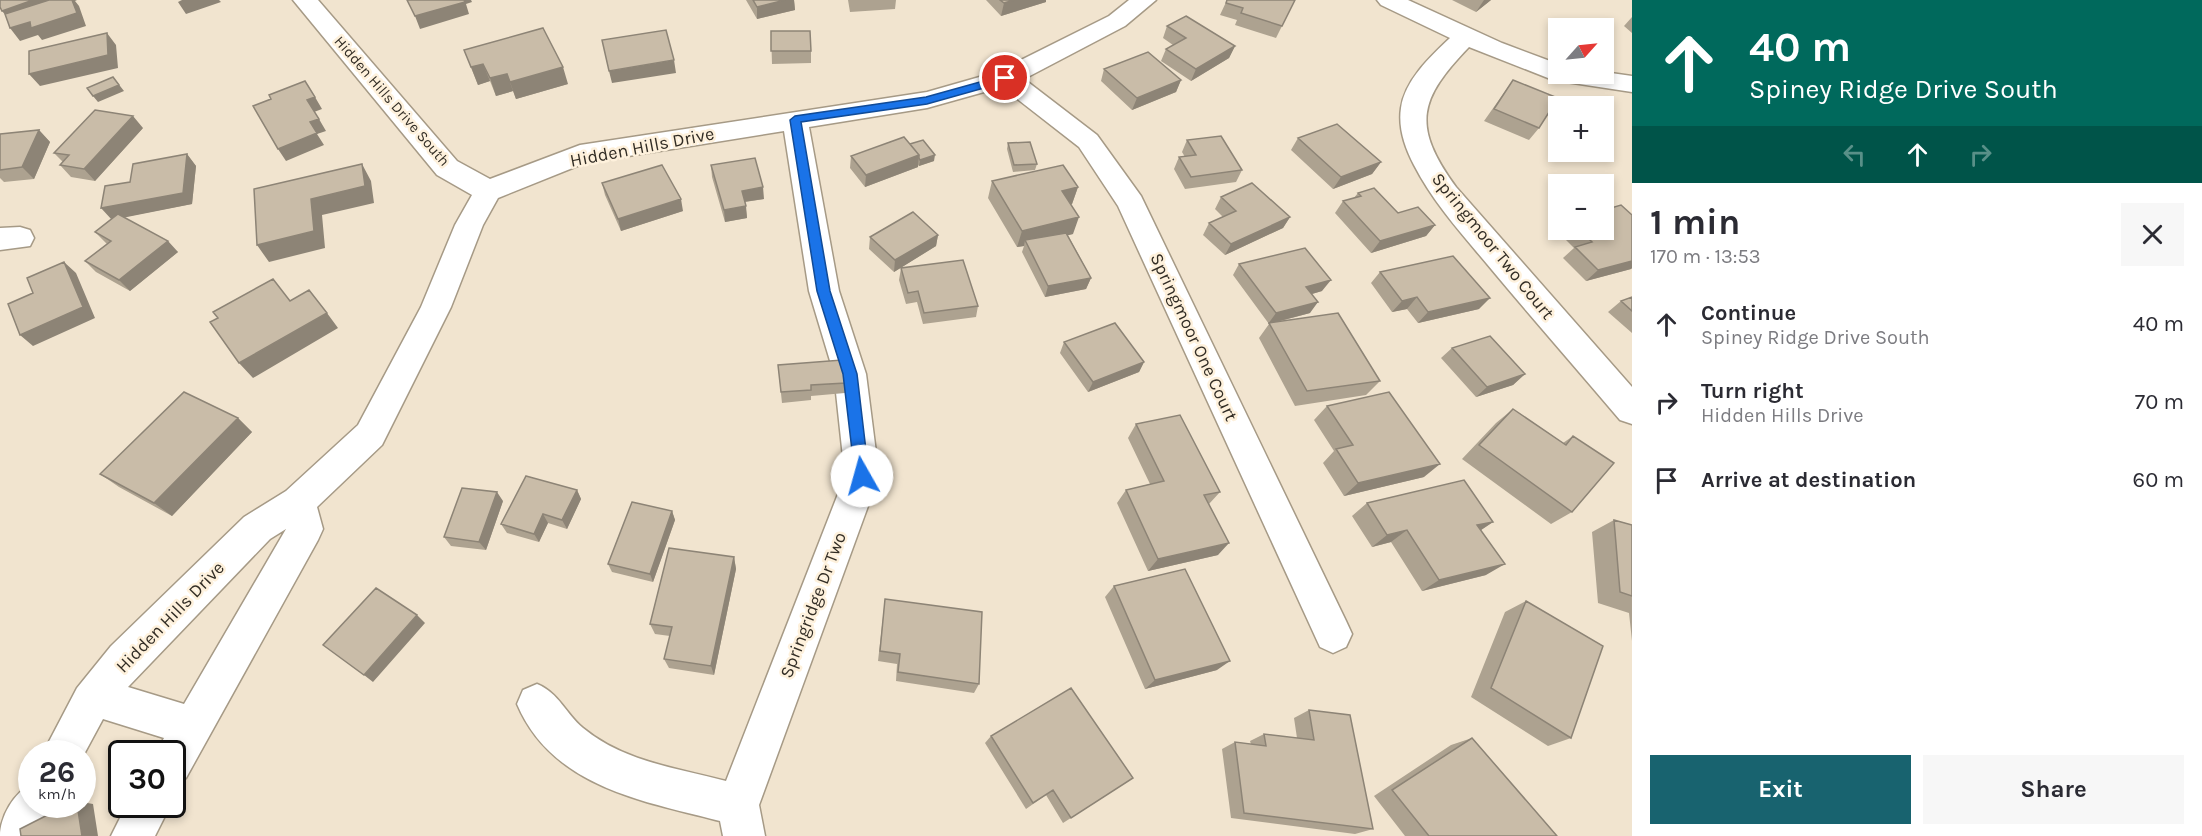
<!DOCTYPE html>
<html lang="en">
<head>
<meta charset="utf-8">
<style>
  :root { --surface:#fff; --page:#f7f7f7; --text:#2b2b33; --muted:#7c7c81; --accent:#18636f }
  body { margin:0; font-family:Karla,sans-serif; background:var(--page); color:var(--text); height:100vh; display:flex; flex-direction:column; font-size:22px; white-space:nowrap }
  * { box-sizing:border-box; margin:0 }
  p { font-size:20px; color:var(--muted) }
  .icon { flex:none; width:33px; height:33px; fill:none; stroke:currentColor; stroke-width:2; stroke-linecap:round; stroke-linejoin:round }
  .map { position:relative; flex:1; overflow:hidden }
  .side { display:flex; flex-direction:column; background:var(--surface); width:570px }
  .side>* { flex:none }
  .top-card { background:#00695c; color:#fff; overflow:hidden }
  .needle { width:39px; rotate:63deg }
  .tools { position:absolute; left:1548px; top:18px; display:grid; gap:12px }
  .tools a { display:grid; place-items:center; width:66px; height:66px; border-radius:0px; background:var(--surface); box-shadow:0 3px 9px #0003; font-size:30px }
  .speed { position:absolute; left:18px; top:740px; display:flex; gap:12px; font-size:30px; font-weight:700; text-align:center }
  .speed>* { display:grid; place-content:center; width:78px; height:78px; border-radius:50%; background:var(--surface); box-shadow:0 3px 9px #0003; line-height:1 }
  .speed small { font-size:15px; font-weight:400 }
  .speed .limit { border:3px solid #111; border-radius:9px; background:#fff; color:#111 }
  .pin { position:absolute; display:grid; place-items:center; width:51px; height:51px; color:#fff; margin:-26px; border:3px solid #fff; border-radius:50%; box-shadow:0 2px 6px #0007 }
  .me { position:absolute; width:66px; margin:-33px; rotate:353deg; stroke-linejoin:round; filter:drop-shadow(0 0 4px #0008) }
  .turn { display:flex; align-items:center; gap:21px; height:126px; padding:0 18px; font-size:27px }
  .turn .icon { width:78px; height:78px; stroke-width:2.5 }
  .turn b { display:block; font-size:42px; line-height:51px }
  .lanes { display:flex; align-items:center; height:57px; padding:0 18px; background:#0003; justify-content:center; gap:30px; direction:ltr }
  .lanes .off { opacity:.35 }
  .round { display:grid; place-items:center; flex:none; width:63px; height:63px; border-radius:0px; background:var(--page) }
  .head { display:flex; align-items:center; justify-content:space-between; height:102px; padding:0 18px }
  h1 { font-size:36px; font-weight:700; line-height:45px }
  .primary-button { display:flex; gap:12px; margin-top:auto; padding:12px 18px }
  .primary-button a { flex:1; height:69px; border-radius:0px; background:var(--accent); color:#fff; font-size:24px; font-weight:700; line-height:69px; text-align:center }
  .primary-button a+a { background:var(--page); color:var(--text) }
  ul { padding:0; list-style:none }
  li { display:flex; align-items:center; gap:18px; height:78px; padding:0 18px }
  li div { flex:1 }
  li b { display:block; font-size:22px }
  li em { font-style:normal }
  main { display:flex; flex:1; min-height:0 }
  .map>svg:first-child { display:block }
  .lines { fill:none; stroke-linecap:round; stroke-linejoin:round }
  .minor-casing { stroke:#a69a86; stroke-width:3 }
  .minor { fill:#fff; fill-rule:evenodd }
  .wall { fill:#ada290 }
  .shaded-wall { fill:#8d8476 }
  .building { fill:#c9bca8; stroke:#8d8476; stroke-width:1.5 }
  .route { fill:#1a73e8; stroke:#114b97; stroke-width:1.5 }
  .labels { text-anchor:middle; stroke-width:5; stroke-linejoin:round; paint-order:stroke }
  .far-street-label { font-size:15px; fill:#322d25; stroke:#fef1dc }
  .street-label { font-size:18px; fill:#322d25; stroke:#fef1dc }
</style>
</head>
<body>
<main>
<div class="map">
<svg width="1632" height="836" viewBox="0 0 1632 836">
  <rect width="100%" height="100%" fill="#f1e4cf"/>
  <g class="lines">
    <g class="minor-casing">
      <path id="minor" d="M293 0H318L457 161 490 179 580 145 927 92 997 72 1109 16 1129 0H1156L1125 26 1024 79 1097 135 1141 196 1346 621 1352 634 1346 647 1333 653 1320 647 1118 206 1079 147 1002 87 927 108 809 127 839 291 866 374 879 476 759 805 765 836H723L720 821C643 801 552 787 517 704L523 690 537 684C559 693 566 714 583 728 624 762 677 768 726 781L845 476 834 374 809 291 784 131 585 163 498 198 483 225 451 307 382 445 317 507 323 529 318 540 186 778 172 784V753H156L164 738 103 719 82 758V753H43L77 688 111 646 244 517 286 491 358 425 421 307 455 225 472 195 437 175ZM286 529 184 704 128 687 270 539Z
        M1377 0H1408L1502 43 1558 64V74L1604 72 1632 76V92L1553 80 1469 47C1419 99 1411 125 1456 187L1632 387V424L1620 420C1576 368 1531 317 1487 264 1461 233 1433 202 1414 165 1405 148 1398 128 1401 108 1405 80 1430 57 1450 38L1381 5Z
        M20 227 30 230 34 238 30 246 0 250V228Z
        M32 784V804H56L40 836H0C0 817 14 792 32 784Z
        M127 804H171L155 836H111Z"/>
    </g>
    <use href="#minor" class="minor"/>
  </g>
  <path class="wall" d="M746 0H794L795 10 757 19Z
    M848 0H896L895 9 850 12Z
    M986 0H1046V2L1001 16Z
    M1227 0H1295L1276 38 1235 25 1237 20 1220 15Z
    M1452 0H1491L1476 12Z
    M1632 17V33L1624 26Z
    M1167 26 1235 46 1229 58 1191 81 1161 61 1166 49 1173 45 1163 38Z
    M771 31 811 51V63L772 64Z
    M464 50 568 84 516 99 513 91 496 96 490 81 478 85Z
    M1104 69 1181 80 1176 92 1132 110 1101 81Z
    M1513 80 1539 128 1529 140 1484 121Z
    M143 128 95 181 71 177 60 165 63 162 54 153Z
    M39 130 50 142 34 179 4 182 0 178V134Z
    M1298 138 1381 162 1372 174 1333 189 1291 150Z
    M1187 140 1242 170 1236 182 1185 189 1174 169 1179 157H1185L1182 152Z
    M1008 143 1037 164 1035 170 1013 172 1007 149Z
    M910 144 934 161 919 166 918 165V167L865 187 850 168 851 156Z
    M187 154 196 166 192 204 124 217 178 252 130 291 96 272 85 261 107 244 95 232 111 219 130 182Z
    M711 165 764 199 745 202 747 218 725 222 712 177Z
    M992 181 1078 187 1072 204 1070 205 1073 234 1068 235 1091 278 1086 289 1045 297 1022 252 1024 246 1017 247 988 198Z
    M602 183 683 211 621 231 605 195Z
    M1358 193 1398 213 1435 225 1426 236 1371 253 1335 213 1343 201 1353 199Z
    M1221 197 1290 217 1283 228 1225 255 1203 235 1209 223 1223 217 1215 209Z
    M1632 215V268L1631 269 1586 281 1563 258 1574 248 1557 231 1558 229 1604 230Z
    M938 235 936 246 894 272 869 249 870 237Z
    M1239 264 1322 291 1312 294 1310 313 1277 322 1380 381 1366 395 1295 406 1259 338 1269 324 1233 275Z
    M901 268 978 306 976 317 923 324 917 302 906 304 899 280Z
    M1380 272 1479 309 1418 323 1407 309 1392 312 1371 283Z
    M1632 297V333L1608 312 1621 301Z
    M1064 342 1144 362 1139 372 1088 392 1060 353Z
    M1452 348 1525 374 1513 385 1476 397 1441 358Z
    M778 365 846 383 845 393 811 396V400L782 403Z
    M1327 406 1424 477 1344 496 1323 463 1334 451 1314 420Z
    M1513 409 1563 443 1573 436 1572 512 1551 524 1462 459 1496 423Z
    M238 418 252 432 172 516 119 487 100 474Z
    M1136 424 1220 492 1209 504 1218 555 1148 571 1117 503 1126 490 1150 484 1128 438Z
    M577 490 581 499 567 529 548 523 539 542 507 533 501 524Z
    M503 501 486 550 451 546 444 537Z
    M1367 503 1493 522 1481 530 1486 575 1422 591 1391 542 1372 547 1352 516Z
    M672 511 675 520 653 582 612 572 608 564Z
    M1614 520 1632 525V641L1629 613 1598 603 1592 532Z
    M734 557 736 569 714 675 669 668 664 659 670 636 655 634 650 624Z
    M1114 586 1217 670 1145 689 1105 597Z
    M885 599 979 684 974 693 896 681 897 664 878 661Z
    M1526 601 1571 738 1548 746 1471 697 1505 612Z
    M1309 710 1373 829 1355 834 1231 818 1222 749 1235 742 1251 744 1250 741 1264 734 1297 738 1294 718Z
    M991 736 1133 778 1063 823 1046 795 1026 809 985 743Z
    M1472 738 1557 836H1405L1374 796 1451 745Z"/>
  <path class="shaded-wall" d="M33 0H77L75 1 79 6 86 26 42 40 38 35 20 41 10 28 30 22 77 13 12 23 2 11Z
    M182 0H219L221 2 186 14 178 2Z
    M463 0H471L472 2 466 4 469 14 420 29 415 16Z
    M785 0H794L795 10 757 19V7Z
    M1014 0H1046V2L1001 16 1004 3Z
    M1484 0H1491L1476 12Z
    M107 33 116 45 118 68 40 86 29 74Z
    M1235 46 1229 58 1191 81 1196 69Z
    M674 60 676 73 612 83 609 71Z
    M483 64 490 81 478 85 471 67Z
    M563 67 568 84 516 99 510 82Z
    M507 74 513 91 496 96 490 78Z
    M113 77 124 91 98 102 93 96Z
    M1181 80 1176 92 1132 110 1137 98Z
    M315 97 322 109 314 112 307 100Z
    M133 116 143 128 95 181 84 169Z
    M319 119 326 131 317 134 324 145 286 161 278 149 310 122Z
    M39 130 50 142 34 179 22 167Z
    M187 154 196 166 192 204 112 220 101 208Z
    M919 155 918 167 865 187 866 175Z
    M935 155 934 161 919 166 920 160Z
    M1381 162 1372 174 1333 189 1341 177Z
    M362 164 371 181 374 203 322 215 325 248 269 262 257 245 311 199Z
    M763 187 764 199 743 202 742 191Z
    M1078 187 1072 204 1056 208 1062 191Z
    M681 199 683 211 621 231 618 219Z
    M746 206 747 218 725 222 724 210Z
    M1079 217 1073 234 1028 245 1025 240 1024 246 1017 247 1022 231Z
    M1290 217 1283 228 1225 255 1231 244Z
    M1435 225 1426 236 1371 253 1380 241Z
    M938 235 936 246 894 272 895 260Z
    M168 241 178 252 130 291 119 280Z
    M1632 258V268L1631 269 1586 281 1598 270Z
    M64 262 76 273 95 318 33 346 20 335Z
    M1091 278 1086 289 1045 297 1048 286Z
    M1331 280 1322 291 1298 298 1306 287Z
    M1417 297 1407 309 1392 312 1402 301Z
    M1490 298 1479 309 1418 323 1428 312Z
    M1318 302 1310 313 1268 324 1276 313Z
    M327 313 338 328 253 378 239 363Z
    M1144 362 1139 372 1088 392 1093 382Z
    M1525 374 1513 385 1476 397 1487 387Z
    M238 418 252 432 172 516 154 503Z
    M1440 464 1424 477 1344 496 1358 483Z
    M577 490 581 499 567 529 562 520Z
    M497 492 503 501 486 550 479 542Z
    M672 511 675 520 653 582 650 574Z
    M543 514 548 523 539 542 534 534Z
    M1493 522 1475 534 1477 525Z
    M1407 530 1391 542 1372 547 1387 535Z
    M1229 543 1218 555 1148 571 1158 559Z
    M734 557 736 569 714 675 711 666Z
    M1505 564 1486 575 1422 591 1439 580Z
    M417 615 425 623 373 682 364 675Z
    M1230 661 1217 670 1145 689 1155 680Z
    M82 802 93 804 98 836H82L77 804H82Z"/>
  <path class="building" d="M0 0H33L2 11 0 7Z
    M49 0H72L77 13 31 28 30 22 10 28 5 14Z
    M407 0H464L465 2 415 16Z
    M753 0H785L757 7Z
    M1000 0H1014L1004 3Z
    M1227 0H1295L1282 26 1241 13 1243 8 1226 3Z
    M1186 16 1235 46 1196 69 1166 49 1186 38 1167 26Z
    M543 28 563 67 510 82 507 74 490 78 483 64 471 67 464 50Z
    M666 30 674 60 609 71 602 40Z
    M771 31H810L811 51H771Z
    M107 33 108 55 29 74V51Z
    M1148 52 1181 80 1137 98 1104 69Z
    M113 77 119 85 93 96 87 88Z
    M1513 80 1558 98 1539 128 1494 109Z
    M305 81 315 97 307 100 319 119 310 122 317 133 278 149 253 106 271 99 269 95Z
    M95 110 133 116 84 169 60 165 69 155 54 153Z
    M1337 124 1381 162 1341 177 1298 138Z
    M39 130 22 167 0 170V134Z
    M1221 136 1242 170 1191 177 1179 157 1196 155 1187 140Z
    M904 137 919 155 866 175 851 156Z
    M923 140 935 155 920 160 919 158V155L910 144Z
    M1030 142 1037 164 1014 165 1008 143Z
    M187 154 183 193 101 208 105 186 130 182 133 164Z
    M755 158 763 187 742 191 746 206 724 210 711 165Z
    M362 164 365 186 311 199 314 231 257 245 254 189Z
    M662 165 681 199 618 219 602 183Z
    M1063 165 1078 187 1062 191 1079 217 1022 231 992 181Z
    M1252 183 1290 217 1231 244 1209 223 1236 211 1221 197Z
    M1374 188 1398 213 1418 207 1435 225 1380 241 1343 201 1361 196 1358 193Z
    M1621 205 1632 215V261L1598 270 1575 247 1592 242 1579 230H1604V210Z
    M913 212 938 235 895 260 870 237Z
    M118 214 168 241 119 280 85 261 111 241 95 232Z
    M1066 233 1091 278 1048 286 1025 240Z
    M1305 248 1331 280 1306 287 1318 302 1276 313 1239 264Z
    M1453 256 1490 298 1428 312 1417 297 1402 301 1380 272Z
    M963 260 978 306 924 313 918 291 908 293 901 268Z
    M64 262 83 307 20 335 8 304 33 293 27 278Z
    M273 279 290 301 309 290 327 313 239 363 210 322 218 318 213 312Z
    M1632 297V311L1621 301Z
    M1338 313 1380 381 1307 391 1269 323Z
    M1115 323 1144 362 1093 382 1064 342Z
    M1490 336 1525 374 1487 387 1452 348Z
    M842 360 846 383 811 385V390L781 392 778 365Z
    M184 392 238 418 154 503 100 474Z
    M1389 392 1440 464 1358 483 1336 449 1353 445 1327 406Z
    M1513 409 1566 445 1573 436 1614 463 1572 512 1479 445Z
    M1180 415 1220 492 1204 495 1229 543 1158 559 1126 490 1164 481 1136 424Z
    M526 476 577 490 562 520 543 514 534 534 501 524Z
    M1464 480 1493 522 1477 525 1505 564 1439 580 1407 530 1387 535 1367 503Z
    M462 488 497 492 479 542 444 537Z
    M632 502 672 511 650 574 608 564Z
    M1614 520 1632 525V596L1620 592Z
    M669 548 734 557 711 666 664 659 672 627 650 624Z
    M1185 569 1230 661 1155 680 1114 586Z
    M376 588 417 615 364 675 323 645Z
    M885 599 982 612 979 684 898 672 900 654 880 651Z
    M1526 601 1603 646 1571 738 1491 688Z
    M1071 688 1133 778 1071 818 1053 790 1033 803 991 736Z
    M1309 710 1350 715 1373 829 1244 813 1235 742 1266 746 1264 734 1314 740Z
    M1472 738 1557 836H1429L1392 790Z
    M69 804H77L82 836H21L20 829Z"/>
  <path class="route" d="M1005 75 1009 76V81L927 104 801 122 830 291 857 374 869 476 862 482 855 476 843 374 817 291 790 120 795 116 926 97Z"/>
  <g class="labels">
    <g class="far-street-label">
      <text transform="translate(392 101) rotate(49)" y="5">Hidden Hills Drive South</text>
    </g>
    <g class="street-label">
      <text transform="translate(642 147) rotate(-11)" y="6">Hidden Hills Drive</text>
      <text transform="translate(1493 246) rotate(51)" y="6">Springmoor Two Court</text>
      <text transform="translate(1194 337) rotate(65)" y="6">Springmoor One Court</text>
      <text transform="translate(813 605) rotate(-69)" y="6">Springridge Dr Two</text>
      <text transform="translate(170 617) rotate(-46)" y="6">Hidden Hills Drive</text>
    </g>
  </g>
</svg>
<div class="tools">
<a><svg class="needle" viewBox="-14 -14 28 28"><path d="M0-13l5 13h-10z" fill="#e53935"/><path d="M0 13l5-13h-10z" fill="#7c7c81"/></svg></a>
<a>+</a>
<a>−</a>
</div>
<div class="speed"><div>26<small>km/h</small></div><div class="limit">30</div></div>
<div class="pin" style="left:1005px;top:78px;background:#d93025"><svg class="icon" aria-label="arrive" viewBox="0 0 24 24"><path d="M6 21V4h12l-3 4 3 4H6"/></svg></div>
<svg class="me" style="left:862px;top:476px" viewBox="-20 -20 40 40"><circle r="19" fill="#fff"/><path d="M0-13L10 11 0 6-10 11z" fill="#1a73e8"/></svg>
</div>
<section class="side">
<div class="top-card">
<div class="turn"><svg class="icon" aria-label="ahead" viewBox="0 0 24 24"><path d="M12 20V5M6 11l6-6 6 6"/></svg><div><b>40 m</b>Spiney Ridge Drive South</div></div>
<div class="lanes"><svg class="icon off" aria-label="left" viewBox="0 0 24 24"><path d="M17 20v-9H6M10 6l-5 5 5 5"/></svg><svg class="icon" aria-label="ahead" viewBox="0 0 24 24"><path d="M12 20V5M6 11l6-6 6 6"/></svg><svg class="icon off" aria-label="right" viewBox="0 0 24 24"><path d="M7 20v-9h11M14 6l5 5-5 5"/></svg></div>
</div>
<div class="head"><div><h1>1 min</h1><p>170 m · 13:53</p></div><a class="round"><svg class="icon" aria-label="close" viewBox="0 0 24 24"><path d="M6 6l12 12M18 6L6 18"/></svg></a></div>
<ul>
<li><svg class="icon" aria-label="ahead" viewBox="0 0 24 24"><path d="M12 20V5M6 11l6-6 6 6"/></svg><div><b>Continue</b><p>Spiney Ridge Drive South</p></div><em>40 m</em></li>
<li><svg class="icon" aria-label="right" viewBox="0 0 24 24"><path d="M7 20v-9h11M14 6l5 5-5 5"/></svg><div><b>Turn right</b><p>Hidden Hills Drive</p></div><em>70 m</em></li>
<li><svg class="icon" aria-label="arrive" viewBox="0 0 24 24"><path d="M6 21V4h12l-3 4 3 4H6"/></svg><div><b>Arrive at destination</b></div><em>60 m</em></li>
</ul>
<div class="primary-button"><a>Exit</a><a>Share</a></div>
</section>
</main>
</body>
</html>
